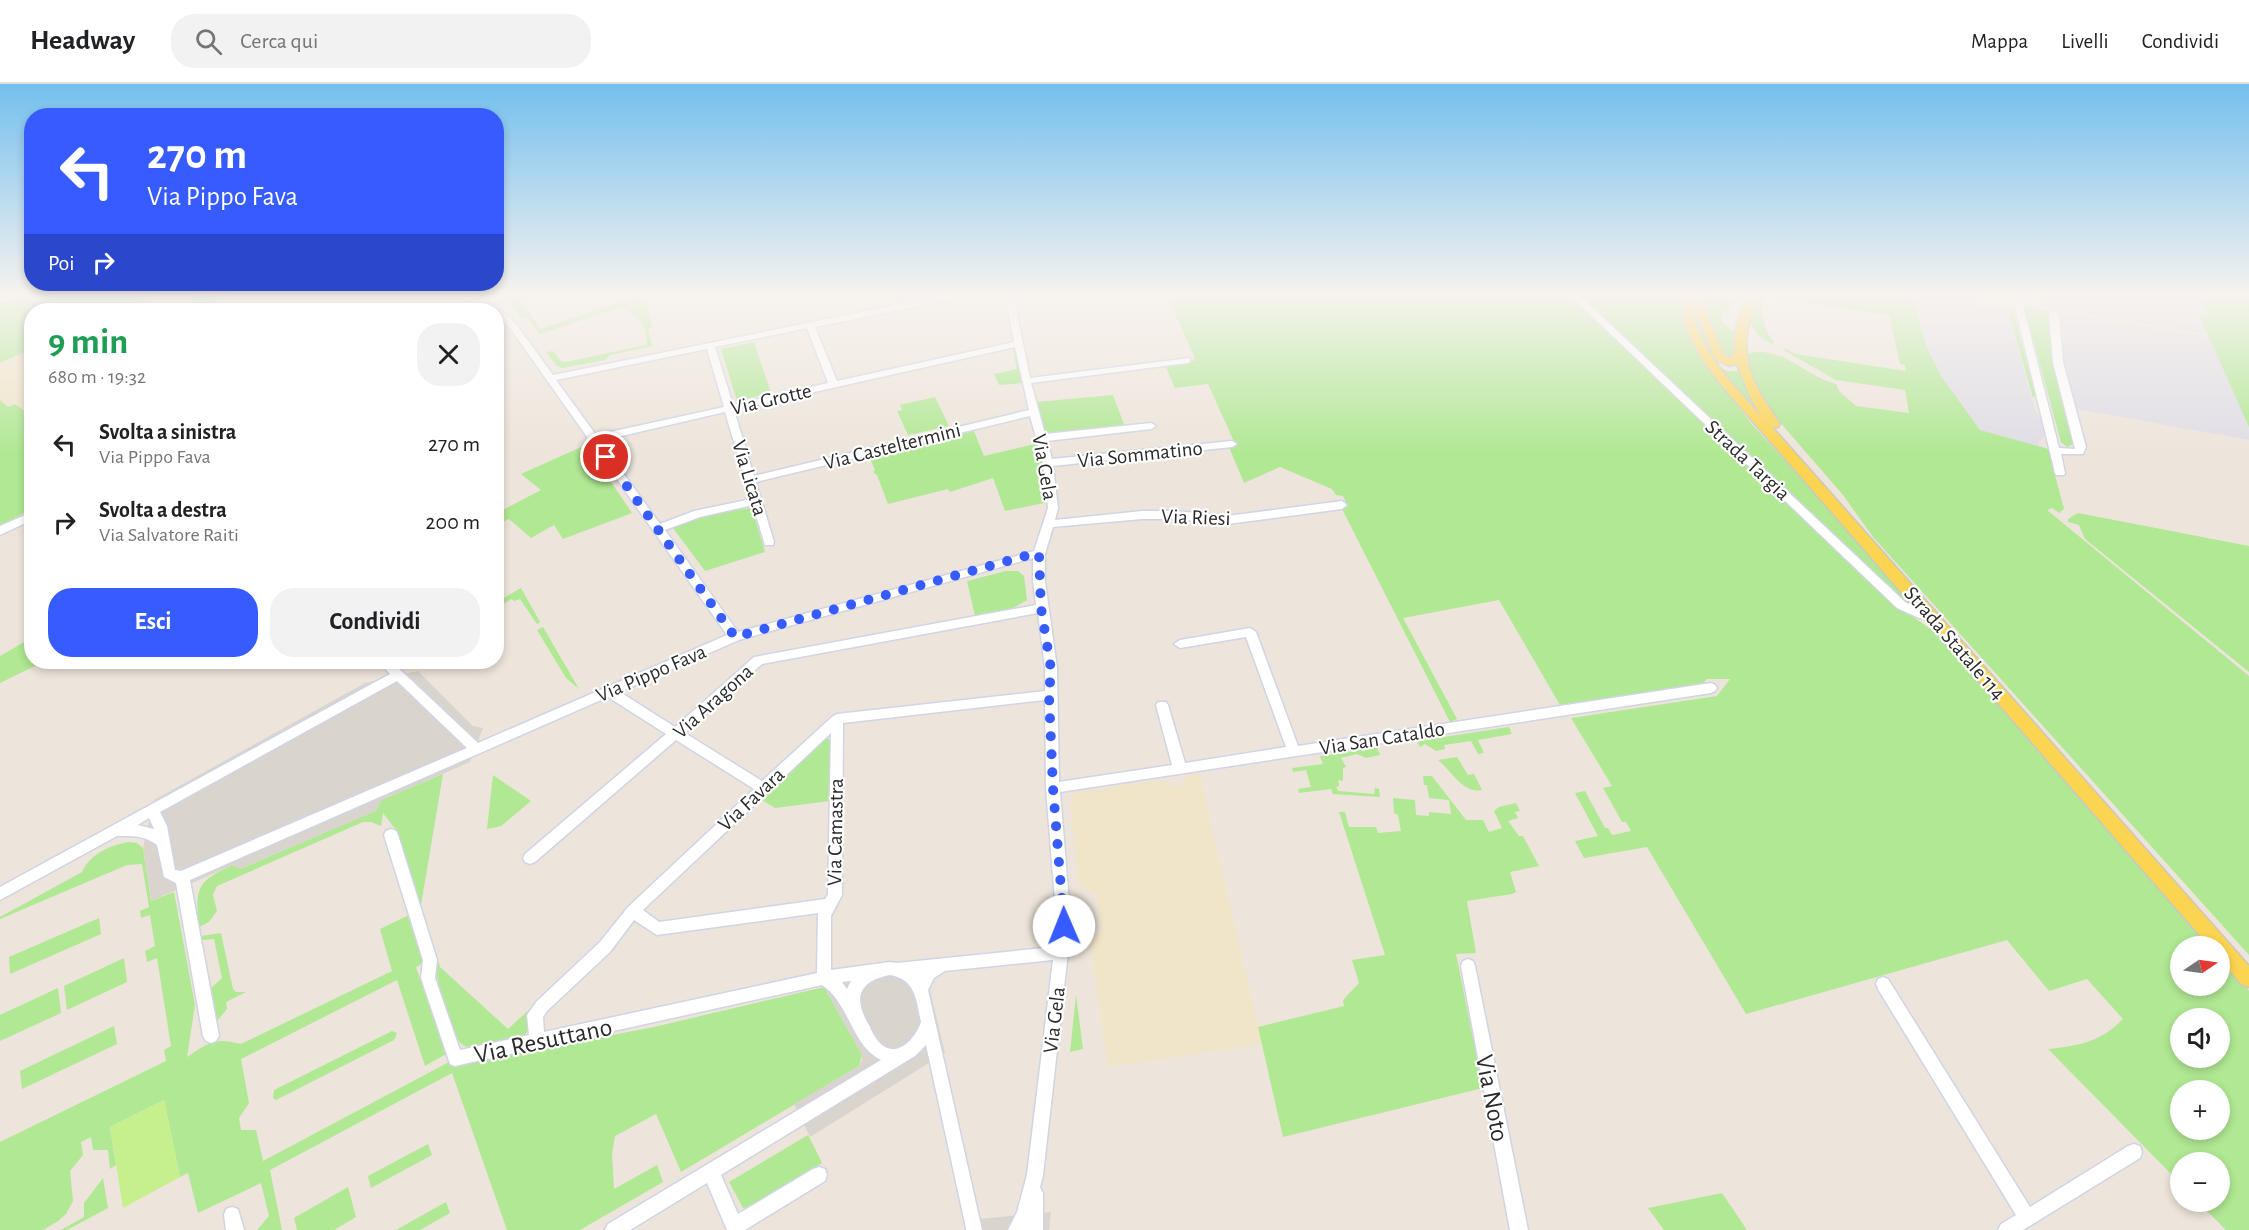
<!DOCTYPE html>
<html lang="it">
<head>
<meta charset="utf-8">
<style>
  :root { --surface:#fff; --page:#f2f2f2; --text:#202124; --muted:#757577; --line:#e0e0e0; --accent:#365bff }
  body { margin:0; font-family:"Alegreya Sans",sans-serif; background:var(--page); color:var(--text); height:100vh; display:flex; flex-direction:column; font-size:22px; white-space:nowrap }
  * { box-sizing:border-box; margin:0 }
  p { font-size:20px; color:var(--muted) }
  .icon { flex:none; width:33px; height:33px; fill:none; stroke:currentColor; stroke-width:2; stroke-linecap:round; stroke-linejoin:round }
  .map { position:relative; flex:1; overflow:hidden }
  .sheet { position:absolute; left:24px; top:219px; width:480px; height:366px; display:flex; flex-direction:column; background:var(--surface); border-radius:24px; box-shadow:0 3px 9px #0003 }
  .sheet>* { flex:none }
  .guide { position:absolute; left:24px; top:24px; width:480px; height:183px; border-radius:24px; box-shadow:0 3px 9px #0003; background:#365bff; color:#fff; overflow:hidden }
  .needle { width:39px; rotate:77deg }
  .fabs { position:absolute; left:2170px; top:852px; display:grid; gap:12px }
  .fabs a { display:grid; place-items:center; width:60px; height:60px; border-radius:50%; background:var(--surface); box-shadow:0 3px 9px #0003; font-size:30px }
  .pin { position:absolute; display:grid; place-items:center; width:51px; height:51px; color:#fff; margin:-26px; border:3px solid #fff; border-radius:50%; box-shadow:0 2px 6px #0007 }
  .me { position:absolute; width:66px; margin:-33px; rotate:359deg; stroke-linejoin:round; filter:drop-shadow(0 0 4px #0008) }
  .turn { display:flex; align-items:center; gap:21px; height:126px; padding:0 24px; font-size:27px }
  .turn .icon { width:78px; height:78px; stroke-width:2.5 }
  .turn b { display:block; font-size:42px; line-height:51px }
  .then { display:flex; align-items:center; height:57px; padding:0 24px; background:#0003; gap:12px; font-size:22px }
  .round { display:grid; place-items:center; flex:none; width:63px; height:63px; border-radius:24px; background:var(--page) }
  .head { display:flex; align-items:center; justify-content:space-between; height:102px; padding:0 24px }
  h1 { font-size:36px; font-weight:600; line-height:45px; color:#1e9e55 }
  .button { display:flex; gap:12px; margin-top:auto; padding:12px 24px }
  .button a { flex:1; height:69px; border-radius:24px; background:var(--accent); color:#fff; font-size:24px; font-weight:600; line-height:69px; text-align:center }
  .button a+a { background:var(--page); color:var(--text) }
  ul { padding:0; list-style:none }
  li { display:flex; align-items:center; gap:18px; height:78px; padding:0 24px }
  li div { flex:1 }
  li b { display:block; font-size:22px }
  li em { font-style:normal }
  header { display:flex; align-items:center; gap:36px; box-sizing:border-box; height:84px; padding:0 30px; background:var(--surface); border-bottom:2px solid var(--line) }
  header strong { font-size:28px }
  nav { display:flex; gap:33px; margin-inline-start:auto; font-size:21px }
  .search { width:420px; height:54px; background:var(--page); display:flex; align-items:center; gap:15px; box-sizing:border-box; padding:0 21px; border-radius:24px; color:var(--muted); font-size:22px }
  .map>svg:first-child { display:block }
  .industrial { fill:#dfdce5 }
  .education { fill:#f0e4c9 }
  .green { fill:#b0e893; fill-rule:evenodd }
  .pitch { fill:#c6f08e }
  .plaza { fill:#d9d5ce }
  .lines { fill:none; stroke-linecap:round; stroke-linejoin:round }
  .minor-casing { stroke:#d0d4e4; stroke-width:3 }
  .major-casing { stroke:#c8c8c8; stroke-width:3 }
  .minor { fill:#fff; fill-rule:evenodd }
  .major { fill:#fbd452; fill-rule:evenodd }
  .route { stroke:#365bff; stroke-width:10; stroke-dasharray:0 18 }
  .labels { text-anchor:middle; stroke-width:4.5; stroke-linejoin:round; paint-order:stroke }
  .street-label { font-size:21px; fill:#2a2a2a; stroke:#fff }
  .near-street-label { font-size:26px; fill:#2a2a2a; stroke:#fff }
</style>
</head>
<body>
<header>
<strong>Headway</strong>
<div class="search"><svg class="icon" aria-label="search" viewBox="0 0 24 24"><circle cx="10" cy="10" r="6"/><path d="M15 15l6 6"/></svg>Cerca qui</div>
<nav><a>Mappa</a><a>Livelli</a><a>Condividi</a></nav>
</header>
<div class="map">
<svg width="2249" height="1146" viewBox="0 0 2249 1146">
  <rect width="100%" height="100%" fill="#ede5db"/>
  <path class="industrial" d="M1911 210H1941L1974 215 1980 221 2008 224 2034 323 2041 336 2044 351 2038 361 2048 365 2064 425 1970 335 1941 292 1927 264Z
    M2045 210H2198L2208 232 2200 231 2208 250 2047 223Z
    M2057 228 2209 253 2249 343V356L2077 325 2062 279 2060 256 2064 255V251L2063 247 2059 245Z"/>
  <path class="education" d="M64 210H195L212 226H32L31 365 0 361V236Z
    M1200 690 1262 960 1108 983 1090 861 1093 852 1102 847 1095 808 1085 805 1078 797 1070 715 1077 708 1160 696 1167 699 1170 703 1180 702 1186 692Z"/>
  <path class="green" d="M27 210H160L129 223 113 226H32L31 265 0 279V219Z
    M186 210H231L206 221 212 226H201Z
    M515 210H523L520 216 540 244 536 245 526 232 520 233 510 220V216Z
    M644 210H660L646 215 652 244 648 245 652 262 610 271 605 276 562 284 557 282 546 268 553 267 561 277 566 278 646 261C650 246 639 235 628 225L618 224 540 250 537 246Z
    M1166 210H1570L1898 522 1947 557 2214 862H2181V902H2220V869L2247 903 2249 907V1146H2226L2198 1118H2220V1078H2181V1100L2048 965C2078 962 2101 958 2123 935L2087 895 2049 907 2007 856 1746 930 1647 763 1584 774 1575 757 1598 752 1575 709 1585 707 1605 744H1608L1612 751 1631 747 1626 738H1622L1603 704 1612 702 1571 634 1717 612 1730 595H1707L1703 599 1560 621 1499 516 1403 534 1457 635 1450 638 1341 423 1348 422 1343 412 1336 411 1332 405 1280 383 1244 399 1229 363 1236 362 1208 300 1175 304 1165 281 1193 277 1195 274ZM2181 934H2220V974H2181ZM2181 1006H2220V1046H2181Z
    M1576 210H1678L1686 247 1713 291 1751 339 1911 517 1912 522 1899 516Z
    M1699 210H1742L1721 232 1723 239 1734 248 1733 273H1724L1703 226Z
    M1761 210H1770L1763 213C1761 228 1764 247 1774 258L1772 260 1760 253 1751 241 1752 226Z
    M1836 210H1911L1927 264 1941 292 1980 346 2048 365 2064 425 2059 429 2052 424 2047 426 2249 592V871L1873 453 1843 411 1758 313 1746 274 1750 269C1782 262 1807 293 1836 300L1839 307 1856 322 1909 329 1905 306 1836 296 1783 266 1785 264 1793 269 1802 271 1906 287 1905 281 1900 280 1889 231 1772 214Z
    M2198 210H2249V343L2199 231H2208Z
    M1692 217 1699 240 1720 283 1727 287H1738L1740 284 1749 311 1772 344C1739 309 1693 268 1692 217Z
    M2024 222 2047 227 2055 277 2073 360 2067 363 2061 358Z
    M2008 224 2013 226 2035 311 2033 314Z
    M754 258 771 309 737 317 721 265Z
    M1017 265 1023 299 999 301 994 290 1017 285 1013 266Z
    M1113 311 1125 343 1045 351 1036 318Z
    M935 313 949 342 908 351 897 327 902 326 900 321Z
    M0 316 8 323 15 320 32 332 31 425 0 442Z
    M974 347 984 372 1039 359 1044 378 1049 418 1005 427 993 394 950 408 948 405 888 420 877 391 873 388 875 386 869 372Z
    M586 361 632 429 563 455 554 441 531 454 509 435 497 441V429L541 406 521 390Z
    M752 424 765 468 705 487 673 444 699 431Z
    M2078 429 2249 462V588L2085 455 2079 441 2068 438V435Z
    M1006 487H1018L1024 492 1027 516 1013 524 975 532 967 497Z
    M521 504 540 538 537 540 520 515 514 517 511 515 497 524V518Z
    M543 543 579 605 566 594 537 546Z
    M31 554 32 578H43L0 599V572Z
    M1509 643 1512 650 1478 656 1484 669 1478 670 1471 657 1444 661 1445 665 1436 667 1425 660 1420 663 1417 657Z
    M824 652 830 656V717L775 724 759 714Z
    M1377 663 1380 671 1366 674 1357 670 1341 674 1346 683 1343 684V697L1338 696 1339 702 1336 703 1338 707 1374 710 1375 704 1379 705 1380 713 1333 710 1331 705 1299 709 1298 705 1311 703 1306 686 1293 688 1292 684 1323 680 1320 672Z
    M1457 673 1468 691 1474 690 1482 706C1463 710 1452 687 1438 676Z
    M443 690 421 821 440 883 508 945 533 922 527 932 529 944C526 955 512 957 502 959 491 961 476 967 465 962 447 954 436 891 434 872L396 746 383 729 381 742 371 738H363L217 802 213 811 217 827 209 838 199 843C195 805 196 797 233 781L240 785 375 727 381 716Z
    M493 691 531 717 501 742 487 745Z
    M1423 692H1432L1435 696 1466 736H1483L1489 748 1502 744 1494 727 1499 723 1516 719 1520 727 1515 728 1518 734 1508 737 1519 752H1523L1539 782 1510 788 1516 808 1512 810 1467 817 1476 869 1456 870 1483 1004 1283 1053 1258 943 1344 922 1343 916 1359 899 1352 876 1385 871 1339 728H1345L1349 743H1376L1378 749 1401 747 1398 731 1394 729 1393 714 1415 716 1416 731 1429 732V728L1451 730 1449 716 1429 714 1427 701H1424Z
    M128 758 137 759 143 764 151 817 174 808 195 921 187 973C209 958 215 953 241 960L392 887 380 845 409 831 424 879 416 883 446 970 425 982 397 896 241 975 249 1019 239 1034 241 1046H256L263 1077 449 978 451 982 654 943 824 903 862 971 859 982 681 1088 656 1030 615 1052 612 1070 614 1105 657 1081 663 1098 580 1146H507L452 989 270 1086 282 1146H257L269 1132 261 1099 198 1129 188 1089 180 1093 164 1016 110 1043 116 1081 110 1085 108 1066H93L91 1053 81 1058 83 1071 70 1087 73 1117 66 1130 58 1137 43 1146H0V1058L166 977 164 966 171 962 157 874 147 878 145 867 155 862 150 831 141 834 140 827 149 823 142 780 127 781 0 835V833L82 788C90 770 109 762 128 758Z
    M99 834 101 850 10 890 9 873Z
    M221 849 233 905 236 908H246L226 918 227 925 217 937 210 905 222 894 214 855 201 856V852Z
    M124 874 127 898 67 926 64 902Z
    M58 904 61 929 0 957V931Z
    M1076 911 1083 965 1070 968Z
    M114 942 117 960 22 1005 20 987Z
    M392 947 397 949 394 956 276 1016 273 1014 274 1006Z
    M808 1051 822 1079 751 1123 743 1124 729 1098Z
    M428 1060 432 1071 371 1104 368 1092Z
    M103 1094 108 1124 67 1146H61L84 1133V1119Z
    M348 1103 356 1133 334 1146H297L294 1134Z
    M1722 1109 1747 1146H1664L1648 1124Z
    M446 1118 450 1129 420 1146H396Z"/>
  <path class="pitch" d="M164 1016 180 1093 123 1124 110 1043Z"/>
  <path class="plaza" d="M418 587 473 642 483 644 470 678 382 716 376 727 240 785 233 781 151 817 143 764 154 716 365 599Z
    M924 882 945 969 810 1053 794 1020 859 982 862 976V971L824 903V894Z
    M1051 1128 1049 1146H967L979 1135Z"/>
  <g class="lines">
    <g class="minor-casing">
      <path id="minor" d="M10 210H22L0 219V213Z
        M499 210H509L503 215 493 218 516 240 553 291 950 210H966L962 213 815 243 837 297 1014 258 1007 220 1002 210H1010L1015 220 1030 294 1190 274V278L1187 279 1031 299 1045 350 1151 339 1156 342 1151 345 1047 357 1052 375 1232 357 1237 360 1232 363 1053 382 1058 424 1055 436 1142 427H1175L1227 432 1342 417 1347 421 1342 425 1227 440 1175 435H1142L1053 443 1045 470V497L1057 584 1059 698 1172 681 1156 621 1158 618H1166L1168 621 1185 679 1286 663 1246 553 1180 564 1174 560 1180 556 1250 544 1256 548 1298 662 1711 599 1715 601 1717 604 1715 607 1711 609 1060 708 1071 842 1043 1091 1040 1103 1043 1109V1146H1008L1017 1128 1027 1091 1053 876 945 887 934 894 928 906 982 1146H966V1144L926 961 915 972 721 1091 738 1130 813 1085 819 1083 825 1085 827 1091 825 1097 745 1146H727L707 1099 630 1146H605L608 1140 881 976C851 961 850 920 822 901L455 982 450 980 421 894 423 876 384 751 386 747 391 745 396 747 398 751 437 876 435 894 460 966 529 951 527 931 537 917 600 858 628 823 754 705 676 656 535 778 530 780 525 778 523 774 525 770 666 650 608 613 190 796 219 952 216 957 211 959 206 957 203 952 176 799 164 793 157 761C143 751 133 752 117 752L0 816V803L390 590 379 578H392L478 659 727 551 510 244 496 232V226H491L485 221 454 226H441ZM807 244 828 299 733 321 715 263ZM1015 263 1029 326 754 392 734 326ZM707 265 724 323 596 351 556 296ZM725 328 751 415 694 427 660 440 600 357ZM1030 332 1043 379 1048 424 1034 467 738 548 665 446 700 433 753 421 764 458 765 461H773L774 458 756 398ZM1033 474V497L1036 521 754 573 675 643 620 608 739 556ZM1038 529 1045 584V607L837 630 833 632 762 697 685 649 762 580ZM397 597 467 664 181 787 175 786 167 742 160 728ZM1045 616 1046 704 1057 842 1054 863 897 879 890 878 831 886V832L842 811 843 639ZM831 649 828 810 825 815 659 838 643 826ZM149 734 154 745 138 741ZM818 829 817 889 544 948 543 933 547 927 610 868 634 836 657 851ZM890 891C917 896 916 917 921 938 916 953 899 974 882 961 876 956 872 948 869 941 853 915 858 897 890 891ZM851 897 847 905 842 898Z
        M1569 210H1578L1905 518 1921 526 1935 528 1937 531 1935 534H1919L1897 524Z
        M2012 210H2020L2059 364 2075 365 2053 278 2049 230 2054 227 2059 230 2063 278 2086 363 2083 370H2061L2065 389 2064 391H2056L2055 389Z
        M32 428V436L0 451V442Z
        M1468 875 1473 877 1475 882 1528 1146H1510L1461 882 1463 877Z
        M1883 893 1888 895 2030 1123 2128 1062 2134 1060 2140 1062 2142 1068 2140 1074 2023 1146H1998L2001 1140 2016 1131 1878 905 1876 900 1878 895Z
        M232 1123 238 1125 244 1146H226L224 1131 226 1125Z"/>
    </g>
    <g class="major-casing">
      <path id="major" d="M1681 210H1699L1724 271 1730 274 1735 268C1733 246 1739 229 1750 210H1760C1734 264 1747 292 1780 340L1778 343H1772L2249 882V903L2242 901 2220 875V862H2209L1722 302C1700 274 1681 246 1681 210ZM1692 220 1715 275 1729 282 1737 280 1749 311 1761 332C1732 299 1697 265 1692 220Z"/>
    </g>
    <use href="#minor" class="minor"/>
    <use href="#major" class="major"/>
  </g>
  <linearGradient id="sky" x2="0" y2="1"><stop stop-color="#74bfee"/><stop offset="0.57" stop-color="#f7f3ef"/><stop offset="1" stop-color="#f7f3ef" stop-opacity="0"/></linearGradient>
  <rect width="2249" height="370" fill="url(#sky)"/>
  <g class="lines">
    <path class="route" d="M606 373 735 553 1029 471 1039 470 1041 524 1051 585 1049 611 1053 704 1064 842"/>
  </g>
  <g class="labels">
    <g class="street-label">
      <text transform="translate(771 315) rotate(-13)" y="7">Via Grotte</text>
      <text transform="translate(892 362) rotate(-14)" y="7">Via Casteltermini</text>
      <text transform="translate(1140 370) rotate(-6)" y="7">Via Sommatino</text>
      <text transform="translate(1748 376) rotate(43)" y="7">Strada Targia</text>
      <text transform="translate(1045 383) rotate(80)" y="7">Via Gela</text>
      <text transform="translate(750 394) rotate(73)" y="7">Via Licata</text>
      <text transform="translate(1196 433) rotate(2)" y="7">Via Riesi</text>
      <text transform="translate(1955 559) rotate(49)" y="7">Strada Statale 114</text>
      <text transform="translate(651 589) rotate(-23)" y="7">Via Pippo Fava</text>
      <text transform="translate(713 617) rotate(-42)" y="7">Via Aragona</text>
      <text transform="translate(1382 654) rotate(-9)" y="7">Via San Cataldo</text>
      <text transform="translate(751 715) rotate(-43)" y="7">Via Favara</text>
      <text transform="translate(835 748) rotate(-89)" y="7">Via Camastra</text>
      <text transform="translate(1054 936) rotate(-83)" y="7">Via Gela</text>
    </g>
    <g class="near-street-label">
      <text transform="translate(543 956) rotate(-12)" y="9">Via Resuttano</text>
      <text transform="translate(1493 1014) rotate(79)" y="9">Via Noto</text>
    </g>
  </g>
</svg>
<div class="fabs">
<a><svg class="needle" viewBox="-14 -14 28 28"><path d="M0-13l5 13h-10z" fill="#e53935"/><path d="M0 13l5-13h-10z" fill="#757577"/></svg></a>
<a><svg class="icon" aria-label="sound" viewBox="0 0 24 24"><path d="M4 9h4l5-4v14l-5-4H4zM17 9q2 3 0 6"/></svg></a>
<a>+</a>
<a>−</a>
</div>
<div class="pin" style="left:606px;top:373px;background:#d93025"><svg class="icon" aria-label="arrive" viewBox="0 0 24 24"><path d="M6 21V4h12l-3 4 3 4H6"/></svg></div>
<svg class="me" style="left:1064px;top:842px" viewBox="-20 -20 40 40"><circle r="19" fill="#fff"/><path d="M0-13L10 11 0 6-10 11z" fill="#365bff"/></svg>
<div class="guide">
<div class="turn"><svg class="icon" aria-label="left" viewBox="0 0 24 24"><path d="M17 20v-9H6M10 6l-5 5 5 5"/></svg><div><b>270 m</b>Via Pippo Fava</div></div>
<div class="then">Poi<svg class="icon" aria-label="right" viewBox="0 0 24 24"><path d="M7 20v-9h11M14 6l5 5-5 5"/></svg></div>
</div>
<section class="sheet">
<div class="head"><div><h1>9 min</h1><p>680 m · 19:32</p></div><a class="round"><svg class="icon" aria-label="close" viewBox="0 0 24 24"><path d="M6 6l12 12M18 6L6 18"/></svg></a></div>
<ul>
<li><svg class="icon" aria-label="left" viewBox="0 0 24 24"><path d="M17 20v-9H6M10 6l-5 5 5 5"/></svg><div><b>Svolta a sinistra</b><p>Via Pippo Fava</p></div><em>270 m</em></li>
<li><svg class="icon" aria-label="right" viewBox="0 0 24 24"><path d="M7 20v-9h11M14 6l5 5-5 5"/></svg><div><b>Svolta a destra</b><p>Via Salvatore Raiti</p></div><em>200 m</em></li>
</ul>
<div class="button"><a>Esci</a><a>Condividi</a></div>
</section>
</div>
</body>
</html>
